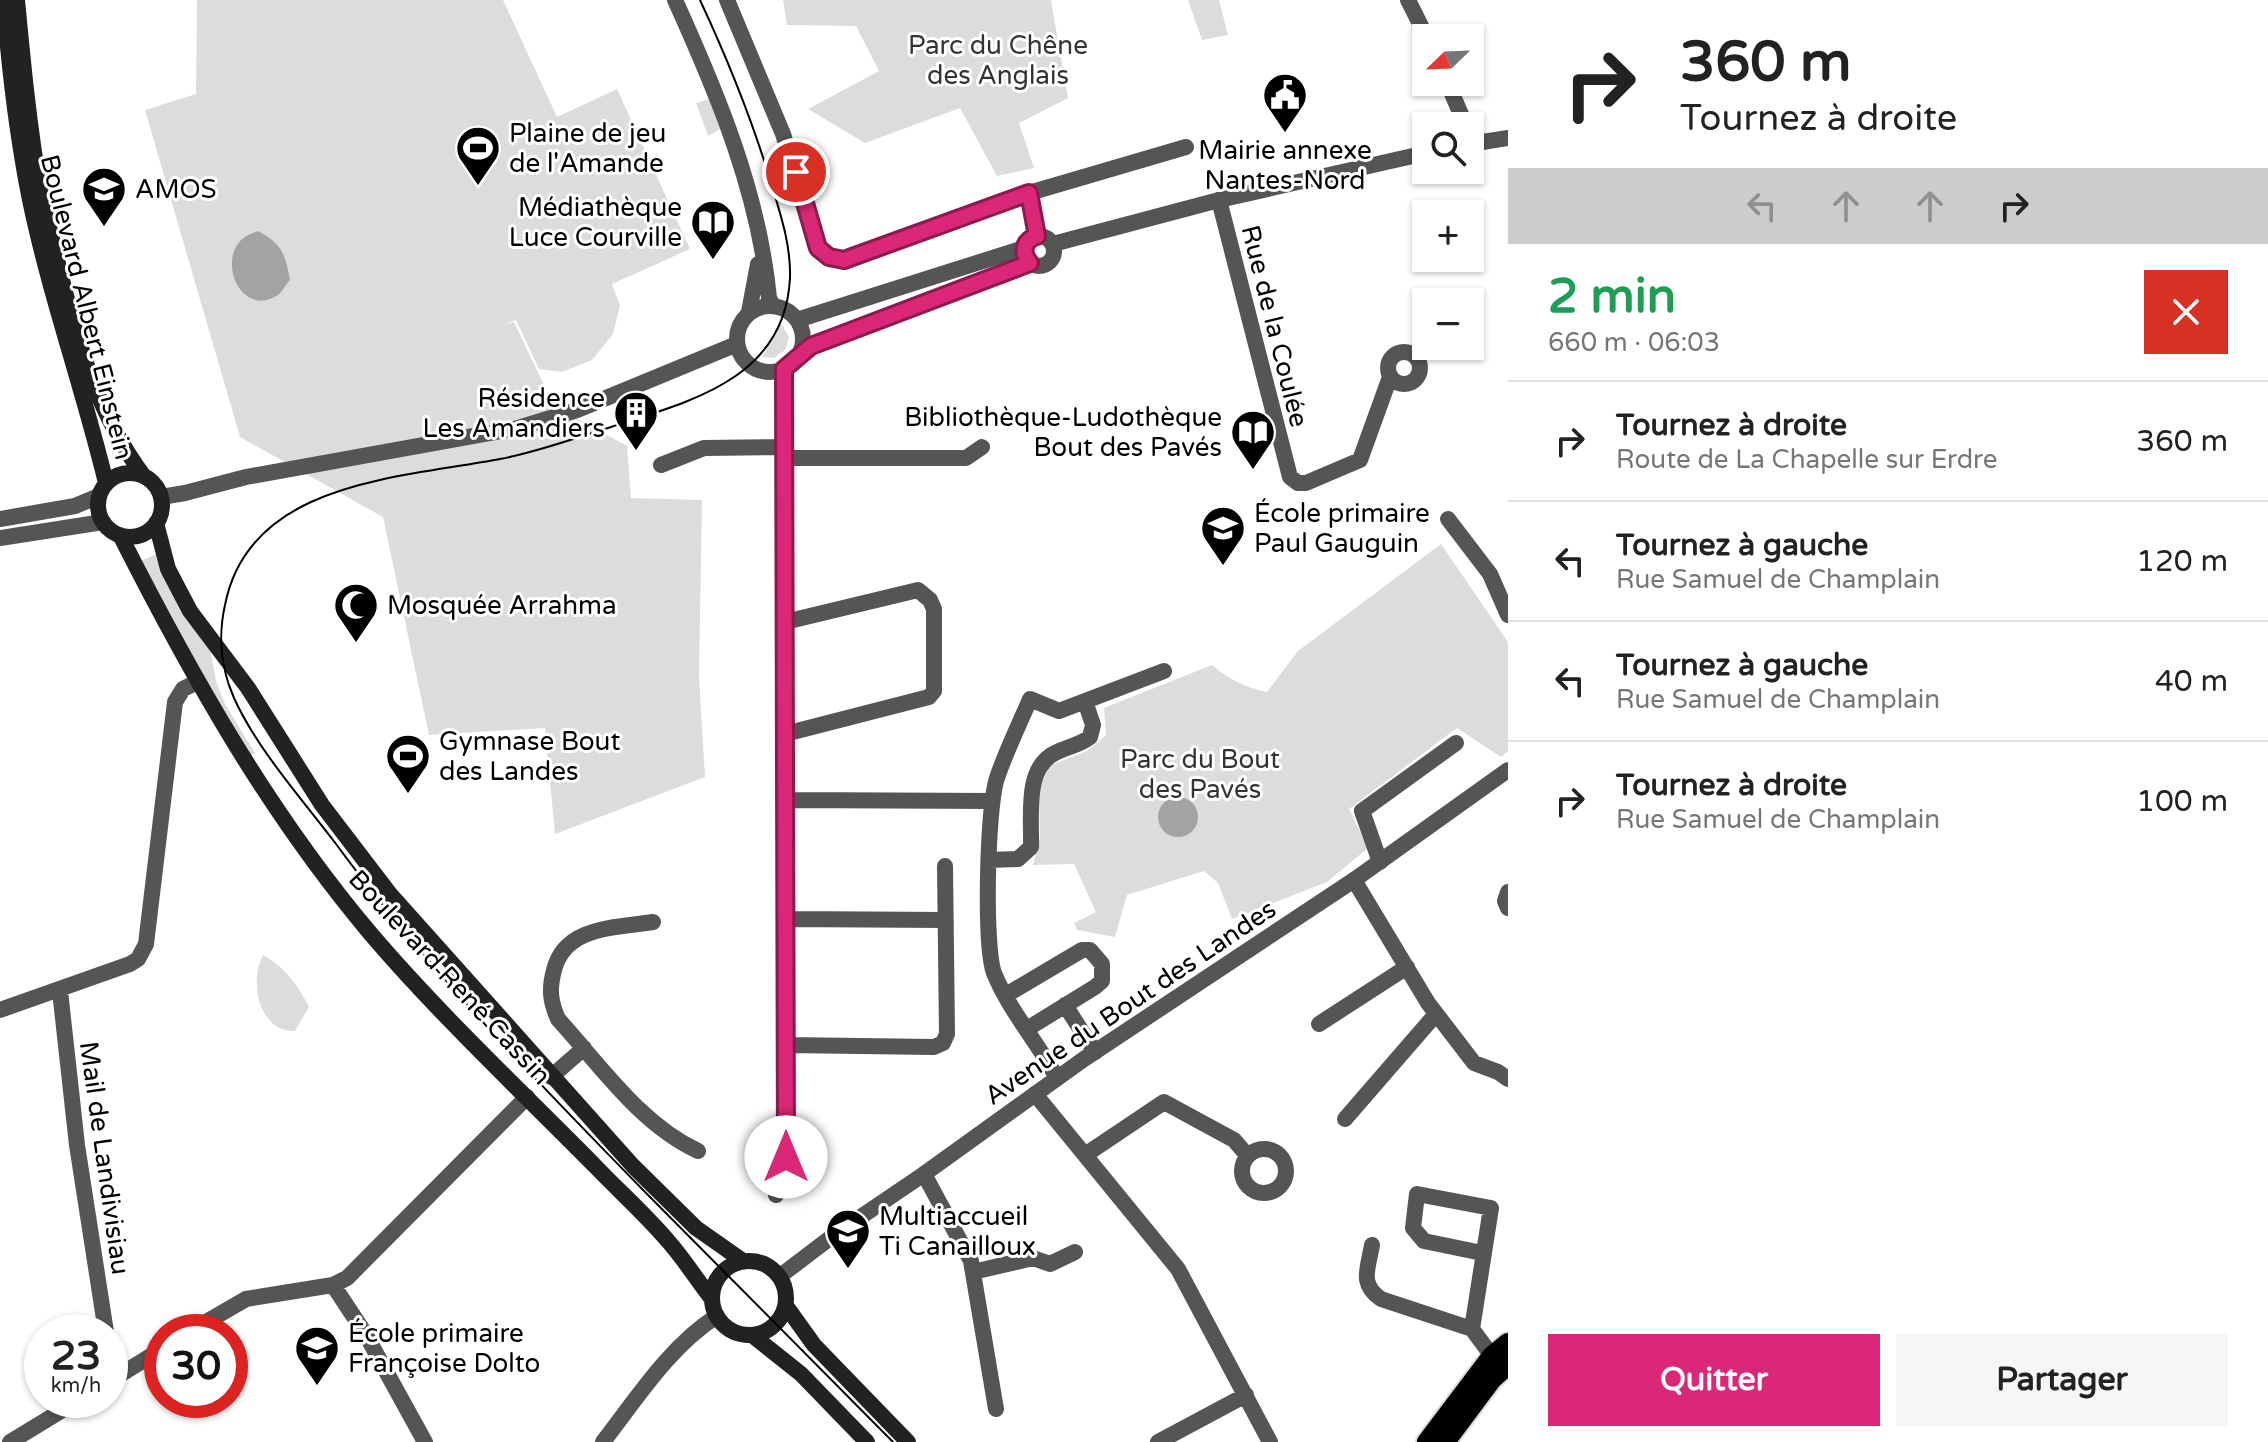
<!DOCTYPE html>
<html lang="fr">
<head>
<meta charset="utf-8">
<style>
  :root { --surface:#fff; --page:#f6f6f6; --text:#222; --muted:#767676; --line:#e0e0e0; --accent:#db2777 }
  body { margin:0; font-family:"Varela Round",sans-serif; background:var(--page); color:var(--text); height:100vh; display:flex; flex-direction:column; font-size:30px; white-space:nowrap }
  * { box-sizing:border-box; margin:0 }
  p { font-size:26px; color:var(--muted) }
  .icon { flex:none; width:44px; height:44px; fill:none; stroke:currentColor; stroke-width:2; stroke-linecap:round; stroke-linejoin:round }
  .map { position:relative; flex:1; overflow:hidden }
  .drawer { display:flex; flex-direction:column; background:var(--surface); width:760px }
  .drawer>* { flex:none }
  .top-card { background:#fff; color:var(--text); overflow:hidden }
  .needle { width:52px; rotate:247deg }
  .buttons { position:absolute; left:1412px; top:24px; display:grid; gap:16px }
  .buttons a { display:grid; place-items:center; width:72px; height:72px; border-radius:0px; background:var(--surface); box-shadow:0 2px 6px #0004; font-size:40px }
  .speed { position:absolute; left:24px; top:1314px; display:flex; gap:16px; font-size:40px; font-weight:700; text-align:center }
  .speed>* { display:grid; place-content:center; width:104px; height:104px; border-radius:50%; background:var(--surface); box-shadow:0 2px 6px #0004; line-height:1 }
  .speed small { font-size:20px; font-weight:400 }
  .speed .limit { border:12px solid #d22; background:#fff; color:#111 }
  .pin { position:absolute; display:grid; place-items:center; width:68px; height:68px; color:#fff; margin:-34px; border:4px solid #fff; border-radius:50%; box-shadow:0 2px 8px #0007 }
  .me { position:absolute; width:88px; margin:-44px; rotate:0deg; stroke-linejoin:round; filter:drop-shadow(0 0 6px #0008) }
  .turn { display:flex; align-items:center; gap:28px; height:168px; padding:0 40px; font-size:36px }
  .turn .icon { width:104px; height:104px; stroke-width:2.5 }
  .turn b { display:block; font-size:56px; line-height:68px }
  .lanes { display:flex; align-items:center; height:76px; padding:0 40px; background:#0003; justify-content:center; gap:40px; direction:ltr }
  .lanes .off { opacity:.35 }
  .round { display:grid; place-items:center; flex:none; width:84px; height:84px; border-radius:0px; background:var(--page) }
  .headline { display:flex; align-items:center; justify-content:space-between; height:136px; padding:0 40px }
  h1 { font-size:48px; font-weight:800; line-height:60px; color:#1e9e55 }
  .button { display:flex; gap:16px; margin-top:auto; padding:16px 40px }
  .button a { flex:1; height:92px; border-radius:0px; background:var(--accent); color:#fff; font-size:32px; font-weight:800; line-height:92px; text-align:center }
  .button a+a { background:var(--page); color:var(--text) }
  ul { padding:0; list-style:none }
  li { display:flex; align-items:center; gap:24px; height:120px; padding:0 40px; border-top:2px solid var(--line) }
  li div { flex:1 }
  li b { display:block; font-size:30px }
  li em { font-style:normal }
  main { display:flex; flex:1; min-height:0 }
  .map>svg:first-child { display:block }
  .green { fill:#dcdcdc }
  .water { fill:#a3a3a3 }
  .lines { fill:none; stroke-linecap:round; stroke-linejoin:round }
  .primary-casing { stroke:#dbdbdb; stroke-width:24 }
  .minor { stroke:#555; stroke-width:16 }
  .tertiary { stroke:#555; stroke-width:16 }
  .secondary { stroke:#222; stroke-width:16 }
  .primary { stroke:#000; stroke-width:20 }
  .tram { stroke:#000; stroke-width:2 }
  .route-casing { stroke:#8e194d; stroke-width:20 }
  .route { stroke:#db2777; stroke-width:14 }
  .labels { text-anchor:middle; stroke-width:6; stroke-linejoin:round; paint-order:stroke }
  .park-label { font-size:26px; fill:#333; stroke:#fff }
  .poi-label { font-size:26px; fill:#000; stroke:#fff; text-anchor:start }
  .street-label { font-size:26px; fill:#000; stroke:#fff }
</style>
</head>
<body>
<main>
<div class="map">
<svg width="1508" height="1442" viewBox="0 0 1508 1442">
  <rect width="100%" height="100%" fill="#fff"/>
  <path class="green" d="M197 0H503L557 117 617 89 690 249 612 284 620 306 613 334 592 360 562 372 539 369 516 320 504 325 514 322 554 406 627 446 631 498 702 500 699 677 705 777 555 834 545 728 429 735 383 517 240 437 145 110 196 94Z
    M783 0H1053L1051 1 1068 98 1019 123 1034 168 997 176 960 108 865 143 808 109 879 71 856 26 787 25Z
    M1188 0H1219L1228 35 1202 40Z
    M709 99 720 129 708 136 696 103Z
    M781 323 789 337 785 350 774 358 762 357Z
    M1441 544 1508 642V751L1501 757 1457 728 1349 809 1368 848 1327 882 1232 919 1218 883 1204 871 1127 895 1115 937 1077 930 1074 923 1096 912 1074 864 1033 865 1040 838 1039 792 1049 766 1087 751 1106 735 1104 708 1212 665C1228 679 1246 688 1267 692L1298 651Z
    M157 554 210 648 216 681 225 704 255 753 248 758 140 561Z
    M263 955C285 967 298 985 309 1007L295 1031C258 1032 249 981 263 955Z"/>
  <path class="water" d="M258 231C282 244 285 253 290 280 286 284 282 292 278 295 244 318 217 265 241 240 245 236 252 233 258 231Z
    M1158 817a20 20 0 1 1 40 0a20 20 0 1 1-40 0Z"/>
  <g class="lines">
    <g class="primary-casing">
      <path id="primary" d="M1427 1442 1492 1356 1508 1343
        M1445 1442 1492 1379 1508 1365"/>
    </g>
    <path class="minor" d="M675 0C718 95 759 193 769 298L773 306
      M727 0 783 134 818 248 829 257 844 260 1029 193 1186 147
      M1408 0 1427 38
      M1447 82 1466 126
      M1029 193 1037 236
      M1219 200 1290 477 1298 483H1306L1360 460 1390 377
      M749 312 758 264
      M1388 368a16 16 0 1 1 32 0a16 16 0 1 1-32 0Z
      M784 458H966L982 447
      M661 465 704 448 784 447
      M1448 519 1490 574 1508 615
      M785 622 918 590 930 600 934 609V691L929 697 785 734
      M785 800 992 801
      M989 860 1018 859 1031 847C1032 817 1024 768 1055 753 1067 747 1080 745 1090 737L1093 725 1085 701
      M1380 862 1362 811 1456 743
      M1354 880 1428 1003 1474 1063 1498 1072 1508 1079
      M1508 892 1505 901 1508 908
      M786 919 945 920
      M653 922C615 928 565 926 554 970 549 989 550 1001 558 1019 600 1065 640 1124 698 1151
      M60 991 77 1145 106 1332
      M1006 995 1082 950H1090L1102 964V981L1095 987 1027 1029
      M1065 1005 1095 1052
      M0 1010 130 964 138 959 146 944 175 702 183 689 197 682
      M1319 1024 1407 967
      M786 1045 934 1047 943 1043 947 1034 945 866
      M551 1077 584 1048
      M1057 1078C1038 1043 1009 1010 994 973 984 946 987 807 997 778 1006 751 1019 725 1030 699L1059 711 1164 671
      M1035 1094 1178 1269 1270 1442
      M1345 1119 1436 1014
      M1242 1171a22 22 0 1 1 44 0a22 22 0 1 1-44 0Z
      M1085 1155 1164 1102 1234 1140 1247 1155
      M924 1174 971 1261 996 1409
      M776 1195 787 1177 784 369
      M1372 1245C1368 1269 1359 1284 1381 1299L1472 1329
      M1482 1253 1424 1241 1413 1228 1417 1194 1491 1208 1472 1329 1492 1356
      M973 1272 1033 1258 1050 1264 1075 1252
      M333 1285 366 1335 425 1442
      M189 1332 246 1299 333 1285 347 1278 527 1097
      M110 1345 113 1363
      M110 1381 162 1349
      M10 1442 79 1400
      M1158 1442 1246 1395"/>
    <path class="tertiary" d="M1470 144 1508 138
      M1024 251a15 15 0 1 1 30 0a15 15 0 1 1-30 0Z
      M1053 244 1219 200 1426 153
      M737 339a33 33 0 1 1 66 0a33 33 0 1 1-66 0Z
      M797 320 1024 248
      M799 354 820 342 1030 263
      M161 497 185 493 246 477 518 428 577 410 737 344
      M0 519 75 506 99 496
      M0 538 103 522
      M780 1276 834 1235 924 1174 1084 1059 1354 880 1508 770
      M603 1442C637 1398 670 1346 717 1316"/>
    <path class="secondary" d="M4 0C9 67 17 135 30 200 50 296 83 388 106 483
      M17 0C23 63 29 127 40 189 46 217 54 245 60 272 78 345 98 414 143 475
      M98 505a32 32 0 1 1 64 0a32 32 0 1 1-64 0Z
      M156 523 168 569 190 611 248 688 322 805 390 894 633 1166 696 1228 743 1261
      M120 535C191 675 268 812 370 933 440 1015 520 1090 596 1167 620 1192 646 1215 668 1241 684 1259 697 1280 712 1299
      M712 1298a37 37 0 1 1 74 0a37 37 0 1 1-74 0Z
      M786 1306 814 1345 908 1442
      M752 1335 801 1374 867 1442"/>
    <use href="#primary" class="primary"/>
    <path class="tram" d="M700 0C728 60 753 122 772 186 781 216 791 246 790 278 785 379 691 401 611 427 575 438 538 452 500 459 401 478 249 481 225 605 218 636 221 669 234 698 257 749 302 799 336 844 431 973 537 1082 649 1196 731 1278 812 1360 893 1442"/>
  </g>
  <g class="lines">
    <g class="route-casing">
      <path id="route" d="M786 1157 784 369 811 346 1030 263C1021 253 1023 240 1037 236L1029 193 844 260 829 257 818 248 796 172"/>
    </g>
    <use href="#route" class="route"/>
  </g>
  <defs>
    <g id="civic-pin" transform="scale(2.3)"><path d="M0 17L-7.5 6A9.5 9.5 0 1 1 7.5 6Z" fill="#000" stroke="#fff"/><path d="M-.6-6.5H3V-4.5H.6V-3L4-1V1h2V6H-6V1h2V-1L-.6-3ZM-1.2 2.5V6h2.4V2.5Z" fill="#fff"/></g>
    <g id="stadium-pin" transform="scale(2.3)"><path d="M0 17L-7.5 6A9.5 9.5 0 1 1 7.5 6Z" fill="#000" stroke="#fff"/><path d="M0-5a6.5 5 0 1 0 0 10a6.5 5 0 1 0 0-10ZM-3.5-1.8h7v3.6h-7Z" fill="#fff"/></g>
    <g id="school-pin" transform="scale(2.3)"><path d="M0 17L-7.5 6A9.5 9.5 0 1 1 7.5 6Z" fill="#000" stroke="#fff"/><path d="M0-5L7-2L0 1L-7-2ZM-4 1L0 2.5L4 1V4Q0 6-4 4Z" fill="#fff"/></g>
    <g id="library-pin" transform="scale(2.3)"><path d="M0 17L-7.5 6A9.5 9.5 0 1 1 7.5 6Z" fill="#000" stroke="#fff"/><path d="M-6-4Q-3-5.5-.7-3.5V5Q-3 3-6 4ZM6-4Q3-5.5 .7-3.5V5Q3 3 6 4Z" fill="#fff"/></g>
    <g id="building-pin" transform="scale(2.3)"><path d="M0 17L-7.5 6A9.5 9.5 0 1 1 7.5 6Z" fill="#000" stroke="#fff"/><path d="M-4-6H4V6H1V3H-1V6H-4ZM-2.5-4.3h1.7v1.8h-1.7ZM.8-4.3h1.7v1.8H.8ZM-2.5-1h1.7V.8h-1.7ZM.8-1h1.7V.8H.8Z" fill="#fff"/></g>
    <g id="mosque-pin" transform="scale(2.3)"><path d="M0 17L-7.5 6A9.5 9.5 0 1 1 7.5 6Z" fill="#000" stroke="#fff"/><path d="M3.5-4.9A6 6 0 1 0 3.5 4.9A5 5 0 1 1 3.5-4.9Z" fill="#fff"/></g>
  </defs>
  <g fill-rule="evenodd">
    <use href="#civic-pin" x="1285" y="95"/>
    <use href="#stadium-pin" x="478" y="148"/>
    <use href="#school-pin" x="104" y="189"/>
    <use href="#library-pin" x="713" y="222"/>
    <use href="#building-pin" x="636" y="413"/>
    <use href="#library-pin" x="1253" y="432"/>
    <use href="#school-pin" x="1223" y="528"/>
    <use href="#mosque-pin" x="356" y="605"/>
    <use href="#stadium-pin" x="408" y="756"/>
    <use href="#school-pin" x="848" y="1231"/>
    <use href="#school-pin" x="317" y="1348"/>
  </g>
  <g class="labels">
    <g class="park-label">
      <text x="998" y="54">Parc du Chêne<tspan x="998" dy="30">des Anglais</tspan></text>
      <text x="1200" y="768">Parc du Bout<tspan x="1200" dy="30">des Pavés</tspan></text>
    </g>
    <g class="poi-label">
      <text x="509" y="142">Plaine de jeu<tspan x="509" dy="30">de l'Amande</tspan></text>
      <text x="1285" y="159" text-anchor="middle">Mairie annexe<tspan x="1285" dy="30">Nantes-Nord</tspan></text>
      <text x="135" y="198">AMOS</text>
      <text x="682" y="216" text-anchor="end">Médiathèque<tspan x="682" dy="30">Luce Courville</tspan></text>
      <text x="605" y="407" text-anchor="end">Résidence<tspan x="605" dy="30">Les Amandiers</tspan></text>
      <text x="1222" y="426" text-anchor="end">Bibliothèque-Ludothèque<tspan x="1222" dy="30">Bout des Pavés</tspan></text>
      <text x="1254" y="522">École primaire<tspan x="1254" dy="30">Paul Gauguin</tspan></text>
      <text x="387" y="614">Mosquée Arrahma</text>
      <text x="439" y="750">Gymnase Bout<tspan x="439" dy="30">des Landes</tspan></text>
      <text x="879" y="1225">Multiaccueil<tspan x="879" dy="30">Ti Canailloux</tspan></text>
      <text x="348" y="1342">École primaire<tspan x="348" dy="30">Françoise Dolto</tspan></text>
    </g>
    <g class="street-label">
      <text transform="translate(87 307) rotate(76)" y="9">Boulevard Albert Einstein</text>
      <text transform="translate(1275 326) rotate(76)" y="9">Rue de la Coulée</text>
      <text transform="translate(450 977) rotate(47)" y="9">Boulevard René Cassin</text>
      <text transform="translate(1130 1002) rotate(-34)" y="9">Avenue du Bout des Landes</text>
      <text transform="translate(105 1158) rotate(82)" y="9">Mail de Landivisiau</text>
    </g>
  </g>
</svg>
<div class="buttons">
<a><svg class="needle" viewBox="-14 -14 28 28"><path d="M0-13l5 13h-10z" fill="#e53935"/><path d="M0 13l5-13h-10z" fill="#767676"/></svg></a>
<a><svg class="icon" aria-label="search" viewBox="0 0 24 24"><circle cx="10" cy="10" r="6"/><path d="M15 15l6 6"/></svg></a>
<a>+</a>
<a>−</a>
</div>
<div class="speed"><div>23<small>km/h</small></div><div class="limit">30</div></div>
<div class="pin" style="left:796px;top:172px;background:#d93025"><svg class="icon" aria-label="arrive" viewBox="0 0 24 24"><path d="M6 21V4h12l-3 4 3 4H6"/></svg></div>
<svg class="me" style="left:786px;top:1157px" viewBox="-20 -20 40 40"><circle r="19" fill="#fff"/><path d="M0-13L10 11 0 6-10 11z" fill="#db2777"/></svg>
</div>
<section class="drawer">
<div class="top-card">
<div class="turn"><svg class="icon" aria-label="right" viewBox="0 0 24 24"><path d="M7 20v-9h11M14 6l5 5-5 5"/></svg><div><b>360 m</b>Tournez à droite</div></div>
<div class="lanes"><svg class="icon off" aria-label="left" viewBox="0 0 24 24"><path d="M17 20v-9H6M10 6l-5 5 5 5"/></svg><svg class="icon off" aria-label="ahead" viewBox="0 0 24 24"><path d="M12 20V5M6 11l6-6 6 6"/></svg><svg class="icon off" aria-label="ahead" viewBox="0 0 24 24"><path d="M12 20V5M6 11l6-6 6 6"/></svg><svg class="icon" aria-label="right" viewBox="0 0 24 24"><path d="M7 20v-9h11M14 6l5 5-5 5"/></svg></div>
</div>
<div class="headline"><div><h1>2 min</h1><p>660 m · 06:03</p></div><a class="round" style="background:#d93025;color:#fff"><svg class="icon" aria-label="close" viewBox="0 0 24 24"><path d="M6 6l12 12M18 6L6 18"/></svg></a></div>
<ul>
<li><svg class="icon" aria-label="right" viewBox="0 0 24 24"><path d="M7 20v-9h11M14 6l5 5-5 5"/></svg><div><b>Tournez à droite</b><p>Route de La Chapelle sur Erdre</p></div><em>360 m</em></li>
<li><svg class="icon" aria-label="left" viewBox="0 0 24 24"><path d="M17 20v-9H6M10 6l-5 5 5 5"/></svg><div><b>Tournez à gauche</b><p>Rue Samuel de Champlain</p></div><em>120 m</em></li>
<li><svg class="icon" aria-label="left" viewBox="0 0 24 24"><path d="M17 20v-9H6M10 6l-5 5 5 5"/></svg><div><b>Tournez à gauche</b><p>Rue Samuel de Champlain</p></div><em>40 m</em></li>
<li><svg class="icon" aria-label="right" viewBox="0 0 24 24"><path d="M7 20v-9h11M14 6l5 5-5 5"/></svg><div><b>Tournez à droite</b><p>Rue Samuel de Champlain</p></div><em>100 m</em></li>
</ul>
<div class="button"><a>Quitter</a><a>Partager</a></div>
</section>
</main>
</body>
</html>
